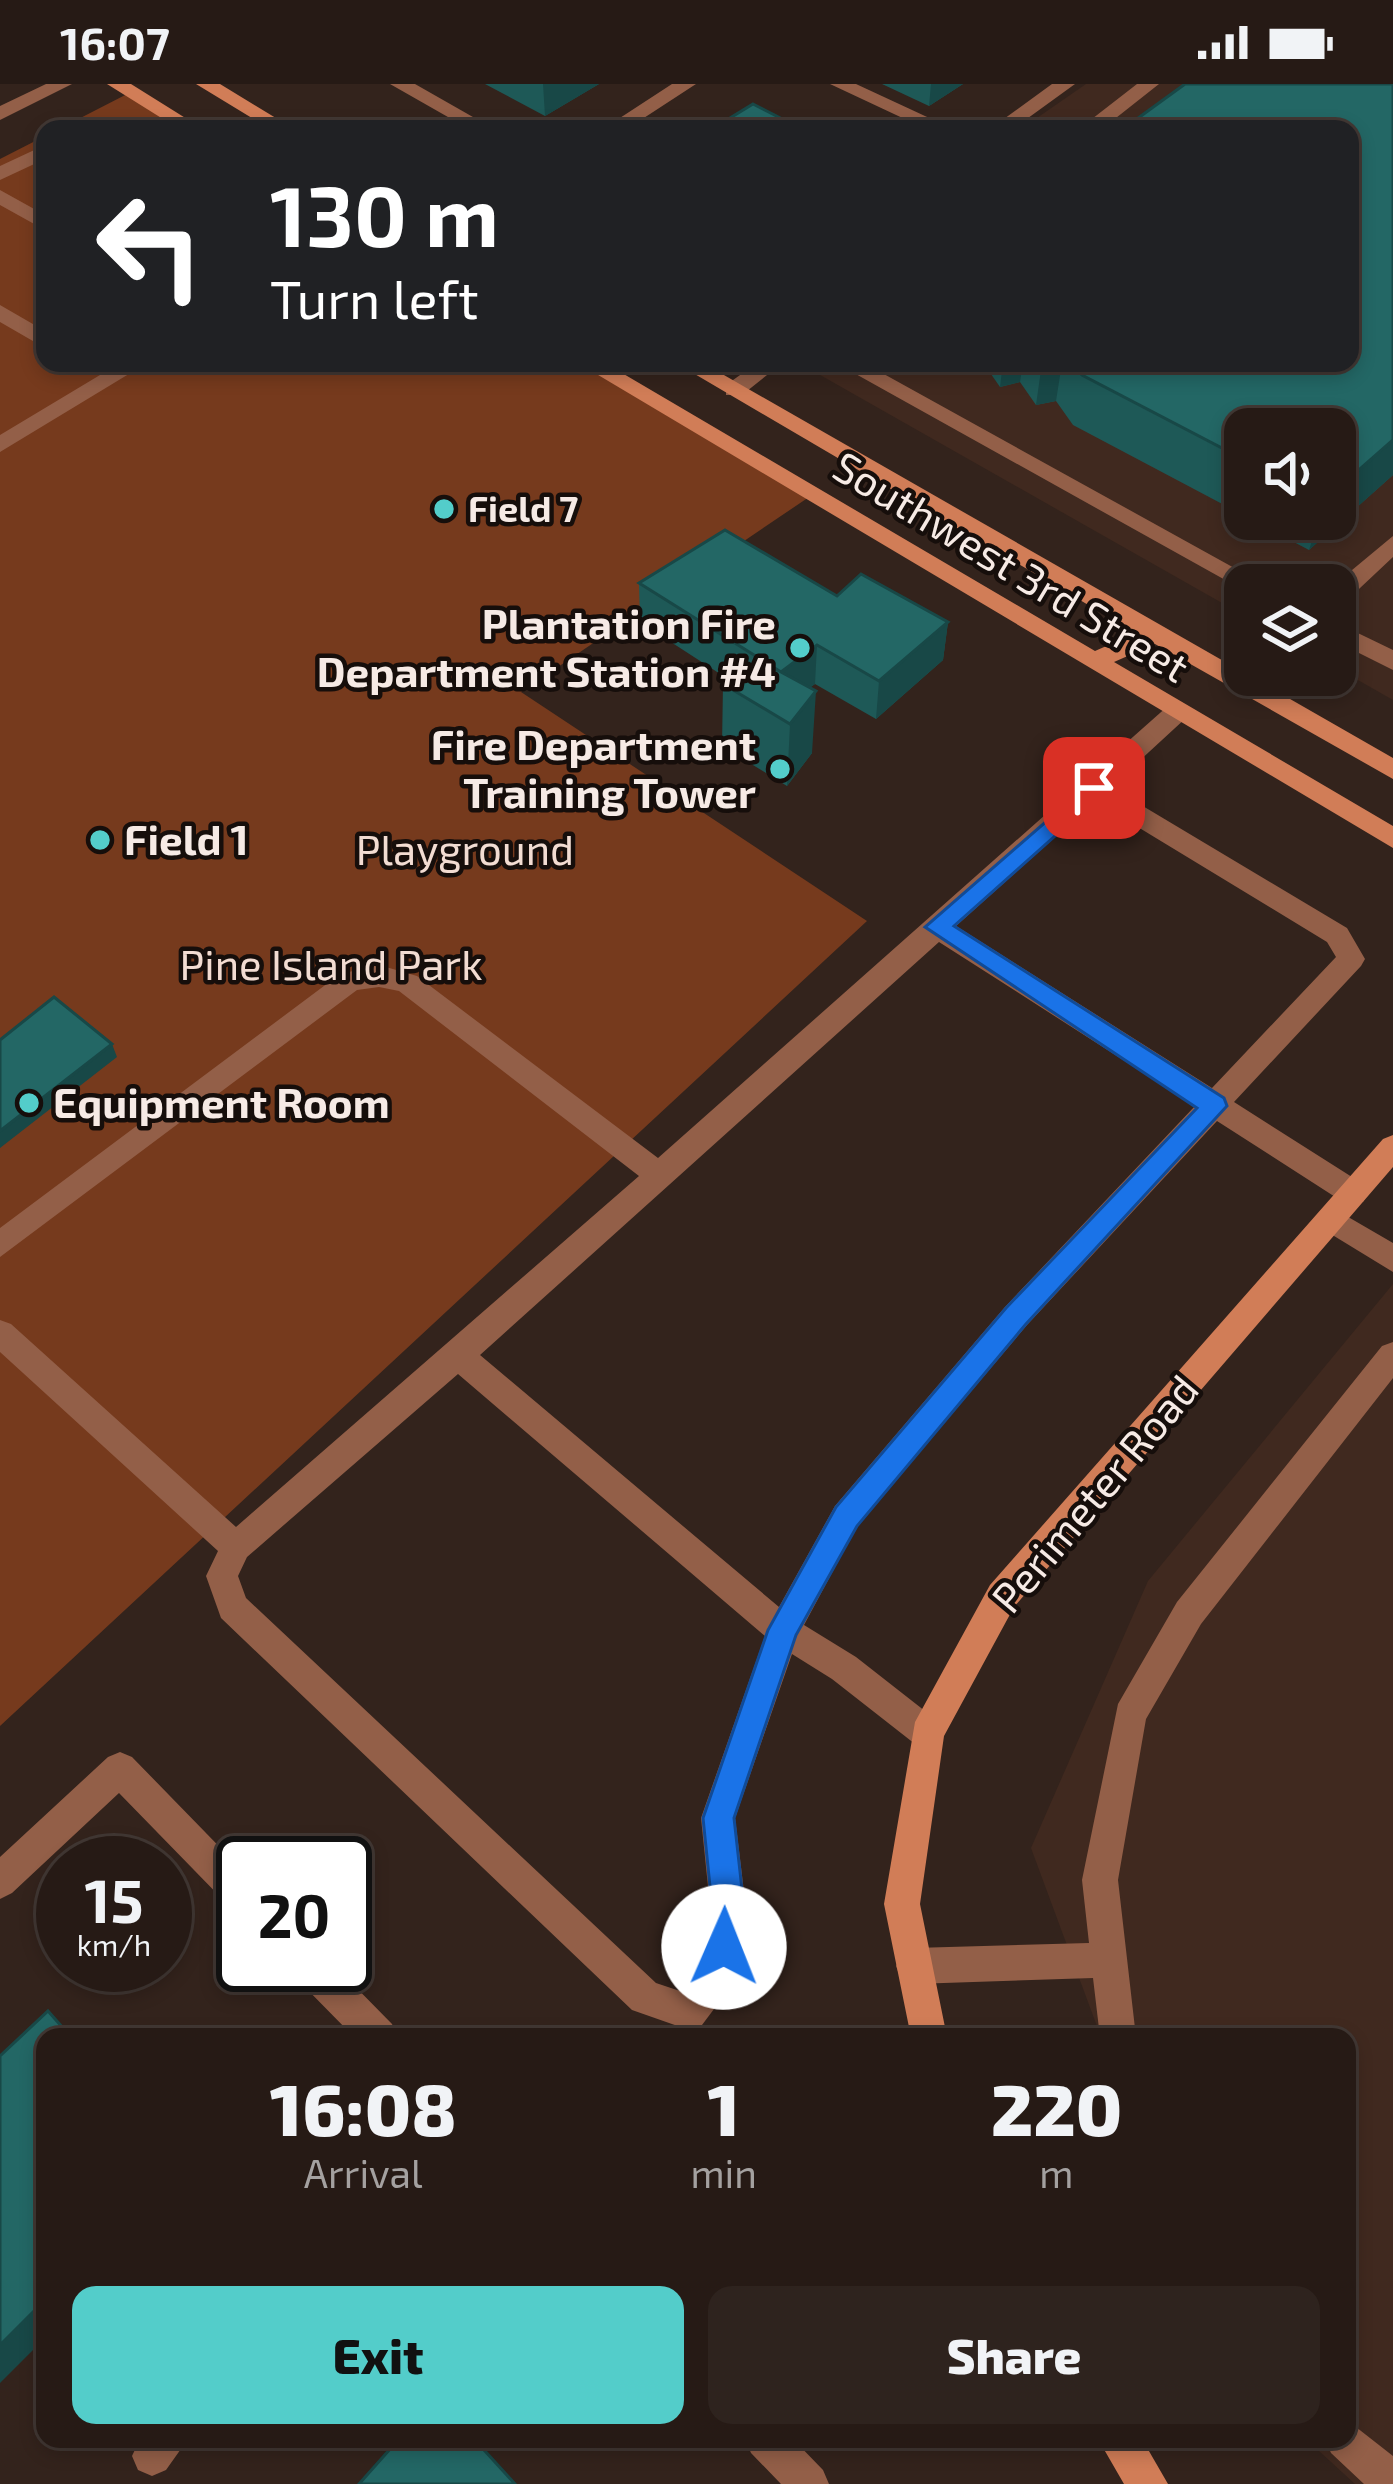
<!DOCTYPE html>
<html lang="en">
<head>
<meta charset="utf-8">
<style>
  :root { --surface:#261a15; --page:#2e231e; --text:#f1f3f6; --muted:#a4a1a0; --line:#423834; --accent:#53cdca }
  body { margin:0; font-family:"Exo 2",sans-serif; background:var(--page); color:var(--text); height:100vh; display:flex; flex-direction:column; font-size:45px; white-space:nowrap }
  * { box-sizing:border-box; margin:0 }
  p { font-size:39px; color:var(--muted) }
  .icon { flex:none; width:66px; height:66px; fill:none; stroke:currentColor; stroke-width:2; stroke-linecap:round; stroke-linejoin:round }
  .map { position:relative; flex:1; overflow:hidden }
  .side { position:absolute; left:36px; top:1944px; width:1320px; height:420px; display:flex; flex-direction:column; background:var(--surface); border-radius:24px; box-shadow:0 6px 18px #0003,0 0 0 3px var(--line) }
  .side>* { flex:none }
  .hud { position:absolute; left:36px; top:36px; width:1323px; height:252px; border-radius:24px; box-shadow:0 6px 18px #0003,0 0 0 3px var(--line); background:#202124; color:#fff; overflow:hidden }
  .controls { position:absolute; left:1224px; top:324px; display:grid; gap:24px }
  .controls a { display:grid; place-items:center; width:132px; height:132px; border-radius:24px; background:var(--surface); box-shadow:0 6px 18px #0003,0 0 0 3px var(--line); font-size:60px }
  .speed { position:absolute; left:36px; top:1752px; display:flex; gap:24px; font-size:60px; font-weight:700; text-align:center }
  .speed>* { display:grid; place-content:center; width:156px; height:156px; border-radius:50%; background:var(--surface); box-shadow:0 6px 18px #0003,0 0 0 3px var(--line); line-height:1 }
  .speed small { font-size:30px; font-weight:400 }
  .speed .limit { border:6px solid #111; border-radius:18px; background:#fff; color:#111 }
  .pin { position:absolute; display:grid; place-items:center; width:102px; height:102px; color:#fff; margin:-51px; border-radius:24px; box-shadow:0 6px 18px #0006 }
  .me { position:absolute; width:132px; margin:-66px; rotate:1deg; stroke-linejoin:round; filter:drop-shadow(0 0 9px #0008) }
  .turn { display:flex; align-items:center; gap:42px; height:252px; padding:0 36px; font-size:54px }
  .turn .icon { width:156px; height:156px; stroke-width:2.5 }
  .turn b { display:block; font-size:84px; line-height:102px }
  .eta { display:flex; justify-content:space-evenly; align-items:center; height:204px; text-align:center }
  .eta b { font-size:72px; font-weight:800; line-height:84px }
  .button { display:flex; gap:24px; margin-top:auto; padding:24px 36px }
  .button a { flex:1; height:138px; border-radius:24px; background:var(--accent); color:#111; font-size:48px; font-weight:800; line-height:138px; text-align:center }
  .button a+a { background:var(--page); color:var(--text) }
  .status { display:flex; justify-content:space-between; align-items:center; height:84px; padding:0 60px; background:var(--surface); direction:ltr }
  .status svg { height:33px; fill:currentColor }
  .map>svg:first-child { display:block }
  .built { fill:#40291f; fill-rule:evenodd }
  .green { fill:#763a1d }
  .lines { fill:none; stroke-linecap:round; stroke-linejoin:round }
  .lane { fill:#935f48; fill-rule:evenodd }
  .secondary { fill:#d17d57; fill-rule:evenodd }
  .wall { fill:#1e5957 }
  .shaded-wall { fill:#184847 }
  .building { fill:#236765; stroke:#184847; stroke-width:3 }
  .route { fill:#1a73e8; stroke:#114b97; stroke-width:3 }
  .poi-dot { fill:#53cdca; stroke:#160e0b; stroke-width:4.5 }
  .labels { text-anchor:middle; stroke-width:9; stroke-linejoin:round; paint-order:stroke }
  .far-poi-label { font-size:36px; font-weight:bold; fill:#f6eae5; stroke:#160e0b; text-anchor:start }
  .street-label { font-size:42px; fill:#f6eae5; stroke:#160e0b }
  .poi-label { font-size:42px; font-weight:bold; fill:#f6eae5; stroke:#160e0b; text-anchor:end }
  .park-label { font-size:42px; fill:#f2dcd2; stroke:#160e0b }
</style>
</head>
<body>
<div class="status"><b>16:07</b><svg viewBox="0 0 49 12"><path d="M0 12V9h3v3zM5 12V6h3v6zM10 12V3h3v9zM15 12V0h3v12zM26 1h20v11H26zM47 4h2v5h-2z"/></svg></div>
<div class="map">
<svg width="1393" height="2400" viewBox="0 0 1393 2400">
  <rect width="100%" height="100%" fill="#33231c"/>
  <path class="built" d="M1086 0H1393V616L1335 583V501H1245V532L799 279H1350V45H1021ZM1245 345H1335V435H1245Z
    M1393 1200V2400H1355L1306 2355H1347V1953H1101L1031 1764 1148 1497Z"/>
  <path class="green" d="M131 8 193 45H59Z
    M45 52V279H589L812 411 521 608 867 837 0 1642V75Z"/>
  <g class="lines">
    <path class="lane" d="M46 0H72L0 36V22Z
      M390 0H415L494 45H469Z
      M672 0H696L627 45H603Z
      M830 0H856L953 45H926Z
      M1052 0H1075L1013 45H990Z
      M1137 0H1159L1102 45H1079Z
      M45 61V75L0 96V82Z
      M0 106 45 131V146L0 121Z
      M0 221 45 247V264L0 238Z
      M120 279H147L0 368V351Z
      M757 279H782L742 311H726V301Z
      M836 279H864L1265 501H1245V507Z
      M1393 452V473L1343 520 1335 522 1334 501Z
      M1335 538 1393 566V586L1335 557Z
      M1178 618 1191 627 1187 633 1111 703 1347 844 1365 875 1361 882 1234 1018 1363 1100 1368 1109 1363 1118H1343L1217 1037 1027 1241 857 1442 804 1541 856 1573 939 1638 944 1649 939 1660 927 1665 915 1660 832 1595 792 1570 735 1734 747 1832 738 1893 702 1941 689 1946 632 1926 221 1534 206 1492 218 1467 0 1268V1236L11 1240 236 1443 639 1092 399 907 379 903 357 906 0 1173V1144L340 890 379 881 417 892 658 1074 1169 621ZM1095 717 1327 858 1336 873 1212 1004 956 842ZM939 858 1195 1022 1005 1223 835 1422 779 1523 480 1271ZM458 1290 765 1552 701 1734 711 1832 703 1885 683 1908 656 1899 246 1514 238 1492 247 1473Z
      M1331 1123 1393 1159V1188L1321 1144 1316 1135 1321 1126Z
      M1393 1258V1294L1201 1540 1146 1635 1118 1796 1136 1953H1100L1093 1894 914 1900 901 1895 896 1882 901 1869 914 1864 1089 1859 1082 1796 1118 1620 1177 1518 1382 1262Z
      M120 1668 132 1673 243 1787V1830L231 1824 119 1709 12 1809 0 1815V1773L108 1673Z
      M291 1881H334L392 1940 397 1953H354L296 1894Z
      M1347 2336 1393 2372V2400H1364L1331 2369 1325 2355H1347Z
      M140 2355H188L166 2386 152 2392 138 2386 132 2372Z
      M745 2355H793L823 2386 829 2400H781L751 2369Z"/>
    <path class="secondary" d="M107 0H131L203 45H179Z
      M196 0H220L294 45H270Z
      M578 279H605L1095 567 1136 549 676 279H703L1393 674V695L1155 560 1114 578 1393 742V764Z
      M1393 1051V1083L1014 1523 944 1652 920 1820 947 1953H911L884 1820 915 1638 990 1501 1383 1055Z
      M1098 2355H1142L1168 2400H1124Z"/>
  </g>
  <path class="wall" d="M485 0H599L545 32Z
    M882 0H963L929 22Z
    M958 279H1350L1393 391 1309 466 1250 435H1335V345H1245V432L1073 341 1056 317 1036 321 1020 298 1000 303 984 280 962 285Z
    M639 499 837 512 948 538 943 576 876 635 815 600 809 604 812 669 787 702 722 662 723 600 731 597 640 538Z"/>
  <path class="shaded-wall" d="M543 0H599L545 32Z
    M931 0H963L929 22Z
    M963 279H984L962 285Z
    M1003 279H1023L1020 298 1000 303Z
    M1042 279H1062L1056 317 1036 321Z
    M1393 356V391L1309 466 1319 435H1335V407Z
    M948 538 943 576 876 635 879 597Z
    M817 561 815 600 778 628 780 589Z
    M816 607 812 669 787 702 790 640Z
    M112 960 117 973 0 1064V1047Z
    M45 2216V2254L0 2299V2261Z"/>
  <path class="building" d="M1185 0H1393V356L1335 407V345H1245V376L1082 291 1073 279H1350V45H1123Z
    M753 20 802 45H712Z
    M725 446 837 512 861 490 948 538 879 597 817 561 781 588 639 499Z
    M768 581 816 607 790 640 723 600Z
    M54 913 112 960 0 1047V956Z
    M48 1927 71 1953H45V2216L0 2261V1972Z
    M399 2355H474L515 2400H359Z"/>
  <path class="route" d="M1094 696 1102 698V710L954 842 1224 1014 1227 1022 1026 1240 857 1442 796 1551 734 1734 745 1832 736 1874 724 1879 713 1874 708 1863 713 1832 703 1734 768 1546 836 1423 1006 1224 1197 1024 925 843Z"/>
  <g class="poi-dot">
    <circle cx="444" cy="425" r="12"/>
    <circle cx="800" cy="564" r="12"/>
    <circle cx="780" cy="685" r="12"/>
    <circle cx="100" cy="756" r="12"/>
    <circle cx="29" cy="1019" r="12"/>
  </g>
  <g class="labels">
    <g class="far-poi-label">
      <text x="468" y="438">Field 7</text>
    </g>
    <g class="street-label">
      <text transform="translate(1011 483) rotate(31)" y="15">Southwest 3rd Street</text>
      <text transform="translate(1095 1410) rotate(-50)" y="15">Perimeter Road</text>
    </g>
    <g class="poi-label">
      <text x="776" y="555">Plantation Fire<tspan x="776" dy="48">Department Station #4</tspan></text>
      <text x="756" y="676">Fire Department<tspan x="756" dy="48">Training Tower</tspan></text>
      <text x="124" y="771" text-anchor="start">Field 1</text>
      <text x="53" y="1034" text-anchor="start">Equipment Room</text>
    </g>
    <g class="park-label">
      <text x="465" y="781">Playground</text>
      <text x="331" y="896">Pine Island Park</text>
    </g>
  </g>
</svg>
<div class="controls">
<a><svg class="icon" aria-label="sound" viewBox="0 0 24 24"><path d="M4 9h4l5-4v14l-5-4H4zM17 9q2 3 0 6"/></svg></a>
<a><svg class="icon" aria-label="layers" viewBox="0 0 24 24"><path d="M12 4l9 5-9 5-9-5zM3 14l9 5 9-5"/></svg></a>
</div>
<div class="speed"><div>15<small>km/h</small></div><div class="limit">20</div></div>
<div class="pin" style="left:1094px;top:704px;background:#d93025"><svg class="icon" aria-label="arrive" viewBox="0 0 24 24"><path d="M6 21V4h12l-3 4 3 4H6"/></svg></div>
<svg class="me" style="left:724px;top:1863px" viewBox="-20 -20 40 40"><circle r="19" fill="#fff"/><path d="M0-13L10 11 0 6-10 11z" fill="#1a73e8"/></svg>
<div class="hud">
<div class="turn"><svg class="icon" aria-label="left" viewBox="0 0 24 24"><path d="M17 20v-9H6M10 6l-5 5 5 5"/></svg><div><b>130 m</b>Turn left</div></div>
</div>
<section class="side">
<div class="eta">
<div><b>16:08</b><p>Arrival</p></div>
<div><b>1</b><p>min</p></div>
<div><b>220</b><p>m</p></div>
</div>
<div class="button"><a>Exit</a><a>Share</a></div>
</section>
</div>
</body>
</html>
